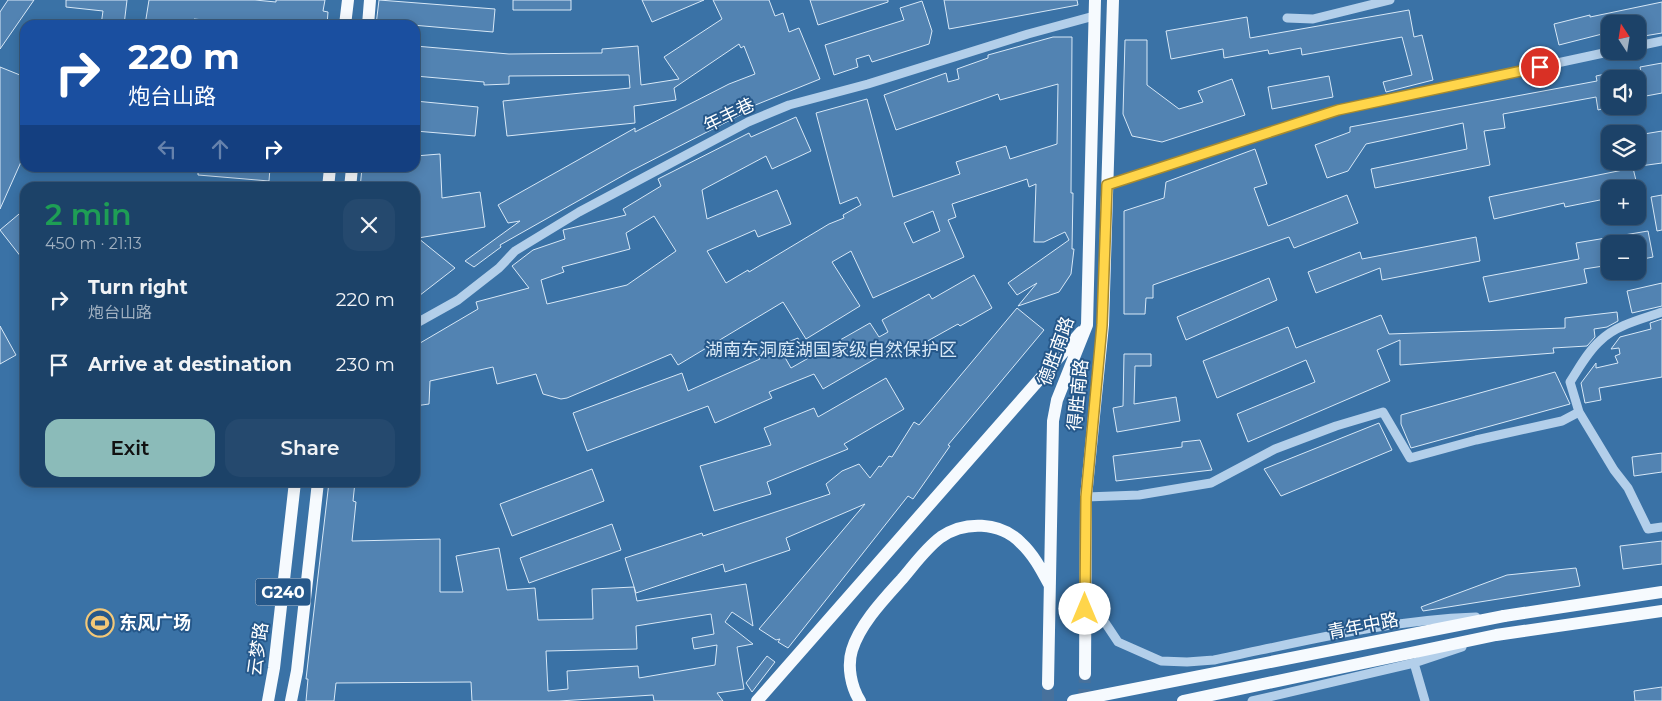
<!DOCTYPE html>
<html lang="en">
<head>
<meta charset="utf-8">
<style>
  :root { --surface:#1c4268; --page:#25496e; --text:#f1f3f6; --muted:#a0b0c0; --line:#3a5b7c; --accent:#8bbbb9 }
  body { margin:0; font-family:Montserrat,"Noto Sans SC",sans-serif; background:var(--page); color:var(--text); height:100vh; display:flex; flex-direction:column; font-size:19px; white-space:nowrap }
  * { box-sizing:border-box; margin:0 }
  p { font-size:16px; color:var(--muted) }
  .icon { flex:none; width:28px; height:28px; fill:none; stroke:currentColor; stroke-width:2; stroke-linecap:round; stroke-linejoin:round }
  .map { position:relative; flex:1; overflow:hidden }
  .details { position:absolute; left:20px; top:182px; width:400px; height:305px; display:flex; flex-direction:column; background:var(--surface); border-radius:15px; box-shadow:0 2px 12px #0003,0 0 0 1px var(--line) }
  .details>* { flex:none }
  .guide { position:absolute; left:20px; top:20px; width:400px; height:152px; border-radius:15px; box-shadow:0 2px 12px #0003,0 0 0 1px var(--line); background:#1a4fa0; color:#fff; overflow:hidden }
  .needle { width:32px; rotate:348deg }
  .controls { position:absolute; left:1601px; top:15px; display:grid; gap:10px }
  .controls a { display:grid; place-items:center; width:45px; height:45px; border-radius:10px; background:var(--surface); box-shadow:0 2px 12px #0003,0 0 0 1px var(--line); font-size:25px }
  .pin { position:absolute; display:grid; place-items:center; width:42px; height:42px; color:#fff; margin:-21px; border:2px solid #fff; border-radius:50%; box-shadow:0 1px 5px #0007 }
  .me { position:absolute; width:55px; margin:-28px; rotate:0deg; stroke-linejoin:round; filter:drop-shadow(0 0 4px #0008) }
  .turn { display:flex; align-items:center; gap:18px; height:105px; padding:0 25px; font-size:22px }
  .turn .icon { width:65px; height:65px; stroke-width:2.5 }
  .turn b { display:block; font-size:35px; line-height:42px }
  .lanes { display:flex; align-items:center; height:48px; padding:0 25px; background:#0003; justify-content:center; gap:25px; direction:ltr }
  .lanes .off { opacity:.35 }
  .round { display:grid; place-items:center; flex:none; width:52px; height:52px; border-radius:15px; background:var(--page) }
  .overview { display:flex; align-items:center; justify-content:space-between; height:85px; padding:0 25px }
  h1 { font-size:30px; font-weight:600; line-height:38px; color:#1e9e55 }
  .cta { display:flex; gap:10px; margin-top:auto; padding:10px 25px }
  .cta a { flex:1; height:58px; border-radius:15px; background:var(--accent); color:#111; font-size:20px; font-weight:600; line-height:58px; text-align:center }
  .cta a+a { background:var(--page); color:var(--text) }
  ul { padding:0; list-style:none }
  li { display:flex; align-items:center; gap:15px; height:65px; padding:0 25px }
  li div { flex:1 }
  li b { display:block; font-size:19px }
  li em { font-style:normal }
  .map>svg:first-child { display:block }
  .green { fill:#3a72a6; fill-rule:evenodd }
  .building { fill:#5283b2; stroke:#d7e8f7; fill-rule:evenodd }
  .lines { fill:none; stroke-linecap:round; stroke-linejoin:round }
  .major-tunnel { stroke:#47719c; stroke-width:12; stroke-dasharray:12 6; stroke-linecap:butt }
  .minor { stroke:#b3cfea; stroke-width:9 }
  .major { stroke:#f6fafe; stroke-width:12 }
  .major-bridge { stroke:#f6fafe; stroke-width:12 }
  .route-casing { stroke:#a68a30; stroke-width:12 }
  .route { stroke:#ffd54a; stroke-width:9 }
  .labels { text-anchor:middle; stroke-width:4; stroke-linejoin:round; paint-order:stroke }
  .shield { fill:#26588a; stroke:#becddc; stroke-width:1 }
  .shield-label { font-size:16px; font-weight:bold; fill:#fff }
  .street-label { font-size:18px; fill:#fff; stroke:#26588a }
  .park-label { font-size:18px; fill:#d7e8f7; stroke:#26588a }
  .poi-label { font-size:18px; font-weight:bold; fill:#fff; stroke:#26588a; text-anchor:start }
</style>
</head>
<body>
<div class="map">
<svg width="1662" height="701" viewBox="0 0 1662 701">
  <rect width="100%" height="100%" fill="#26588a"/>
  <path class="green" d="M0 0H1662V701H0ZM1610 24H1638V51H1610ZM25 25H415V168H25ZM1610 79H1638V106H1610ZM1610 134H1638V161H1610ZM25 188H415V482H25ZM1610 189H1638V216H1610ZM1610 244H1638V271H1610Z"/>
  <path class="building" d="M8 0H34L0 49V12Z
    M66 0H127L124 25H101L103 11 66 7Z
    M149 0H255L276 2V0H325L323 11 328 12 327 25H252L194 19V25H145Z
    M379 0 495 9 493 32 389 23V25H376Z
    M513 0H571V10H513Z
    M642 0H704L652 22Z
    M713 0H769L775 16 783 13 789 32 799 28 820 79 743 110 744 113 631 171 500 245 501 247 474 267 465 261 520 221 508 223 498 205 635 128V132L729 84 755 74 744 46 741 48 739 44 674 88 676 100 634 106 635 123 507 136 503 101 630 88 629 75 509 76V84L484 85V82L415 76V46L509 54 602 53V49L638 46 641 85 679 79 664 57 722 19Z
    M810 0H888V2L818 25Z
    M944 0H1077L1078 5 949 29Z
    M922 1 932 31 929 44 872 62 869 55 856 59 858 67 834 75 825 45 904 20 900 8Z
    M1662 2V33L1638 37V24H1610V32L1559 45 1554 24 1590 15V17Z
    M1409 10 1414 37 1422 35 1433 80 1386 92 1383 82 1412 75 1402 37 1302 55 1301 48 1269 54 1268 50 1224 58 1223 49 1171 59 1166 31 1247 17 1250 38Z
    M1053 37H1072L1071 193H1073L1072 249H1074L1071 274 1059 292 1018 306 1037 283 1017 295 1008 283 1069 240 1065 232 1044 242H1034L1036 184 1029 187 1027 179 952 204 956 217 948 220 964 257 873 298 851 251 832 262 860 306 806 339 783 302 678 365 671 354 567 398 561 399 543 394 536 374 497 384 493 367 430 381 429 404 415 406V346L478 309 476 302 529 288 512 266 533 250 565 239 563 230 626 215 623 209 661 186 658 179 749 133 751 137 796 117 811 151 772 169 766 156 702 190 707 219 777 190 791 224 758 237 755 230 707 251 726 283 748 270 749 272 829 224 844 218 843 215 861 205 857 197 840 204 816 113 867 99 893 197 960 174 956 162 1006 146 1010 159 1057 144 1058 84 1000 100 998 94 896 130 884 95 946 73 948 82 959 79 957 69 988 58V55ZM933 211 940 231 913 243 904 223ZM654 216 676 251 627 285 547 304 541 280 564 272 562 267 630 249 626 233Z
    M1125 40H1147V85L1179 109 1203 102 1198 91 1232 79 1245 115 1162 142 1132 136 1123 114Z
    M1662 63V93L1646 96 1640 67Z
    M0 67 25 77V153L0 209Z
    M1610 73V107L1598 110 1596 97 1503 114 1505 128 1484 131 1490 165 1375 188 1371 169 1467 149 1463 123 1366 144 1348 171 1327 178 1315 145 1350 132V127L1597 81 1596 76Z
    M1329 76 1333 97 1272 109 1268 87Z
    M415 101 478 107 475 136 415 131Z
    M1662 131V163L1640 166 1638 135Z
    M1255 149 1267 184 1254 188 1268 226 1347 195 1358 223 1294 248 1289 237 1153 285V298H1146L1145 314H1124V211L1164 198 1166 182Z
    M440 154 442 198 480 192 485 227 418 238 455 268 415 299V186L360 188 362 168H415V156Z
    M198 168H270L269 181 198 175Z
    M1633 168 1638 189H1610V198L1565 207 1564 203 1494 219 1489 197Z
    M1662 195V230L1657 231 1651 197Z
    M25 209V262L0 230Z
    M1648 231 1653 257 1638 260V244H1610V265L1584 269 1587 283 1489 302 1483 277 1579 259 1576 243Z
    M1476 237 1480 261 1382 280 1380 268 1316 293 1308 272 1360 252 1362 259Z
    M974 275 992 308 960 326 958 324 906 353 901 344 823 389 814 374 769 392 772 398 715 423 708 406 587 451 573 413 682 373 688 391 760 359 758 354 798 338 800 343 783 354 791 368 870 323 879 337 888 332 882 320 929 294 932 299Z
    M1269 278 1277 300 1186 340 1177 317Z
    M1662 283V306L1632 313 1627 291Z
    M1017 308 1044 330 948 445 950 446 913 499 908 496 788 648 778 642 780 639 776 640 759 629 865 504 786 538 790 550 725 572 723 564 636 593 625 558 702 533 703 536 830 494 826 484 842 471 859 464 870 478 879 466 881 467 889 456 892 457 914 422 919 425Z
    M1617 312 1618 321 1607 327 1594 329 1595 337 1587 346 1553 348 1554 353 1400 365V340L1377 350 1390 381 1248 442 1237 414 1315 382 1306 360 1217 398 1203 361 1288 327 1296 348 1381 315 1389 334 1565 328V318Z
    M1662 319V377L1599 388 1601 400 1585 403 1581 383 1596 363V368L1618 363 1615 356 1620 354 1619 348 1611 349 1620 337 1651 329 1650 323Z
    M0 326 16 355 0 364Z
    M1124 354H1151V366H1135L1134 404 1176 397 1180 421 1117 432 1113 408 1123 406Z
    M1555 372 1570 404 1411 448 1401 424V415Z
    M886 378 904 409 844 444 848 449 767 482 771 494 714 511 700 466 771 445 764 428 814 408 818 417Z
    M1379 423 1392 450 1281 496 1264 469Z
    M1200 440 1212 470 1116 481 1113 456 1182 447V442Z
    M1662 453V472L1634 476 1632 457Z
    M592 469 604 501 512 536 500 504Z
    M329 482H355L353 501 356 502 352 541 440 539V592H463L456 556 499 548 507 590 535 588 538 620 593 619 592 589 634 587 637 601 746 584 753 626 732 612 725 622 753 644 737 647 744 689 717 693 723 701H654L653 695 559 701H472L471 682 336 683 334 701H306L308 679H306ZM711 614 714 634 692 638 694 649 717 645 715 665 639 678 638 666 567 671 568 689 548 691 546 651 637 649 636 626Z
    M612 524 621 550 529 583 520 558Z
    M1662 541V564L1623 569 1620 546Z
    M1576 568 1580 586 1423 611 1421 607 1507 575Z
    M767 656 775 662 752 692 746 683Z
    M1662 687V701H1635L1634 691Z"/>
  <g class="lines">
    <path class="major-tunnel" d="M1048 701V684
      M1084 701 1085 674"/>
    <path class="minor" d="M1287 18 1313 19 1390 0
      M1638 46 1662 41
      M1107 185 1338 110 1613 51
      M415 324 458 300 499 268 515 251 579 212 748 122 789 105 868 84 1028 34 1094 16
      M1579 412 1570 382C1579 368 1588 351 1601 340 1616 325 1642 319 1662 312
      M1086 497 1139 495 1211 483 1275 449 1336 426 1383 412 1410 458 1476 440 1562 421 1579 412 1614 470 1628 488 1648 529 1662 527
      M1086 594 1118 642 1161 661 1187 662 1214 660C1301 642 1387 620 1476 617
      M1414 663 1425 701
      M1252 701 1414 663 1462 647"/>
    <path class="major" d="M345 25 348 0
      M368 25 370 0
      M328 188 330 168
      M350 188 352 168
      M1504 616 1662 592
      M1085 674 1086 497 1103 325 1113 0
      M1048 684 1053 421 1057 400 1087 325 1095 0
      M268 701 274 668 295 482
      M291 701 297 671 318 482
      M757 701 1081 332
      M860 701C851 687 847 666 852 650 860 624 884 599 902 579 914 565 926 548 941 537 964 521 1000 521 1021 543 1033 554 1041 569 1049 584
      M1183 701 1496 635 1662 611"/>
    <path class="major-bridge" d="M1073 701 1504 616"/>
  </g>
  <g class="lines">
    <g class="route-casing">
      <path id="route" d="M1085 609 1086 497 1102 325 1107 185 1338 110 1540 67"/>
    </g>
    <use href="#route" class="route"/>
  </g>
  <defs>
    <g id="stadium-ring" transform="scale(1.4375)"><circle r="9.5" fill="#26588a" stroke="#f3c878" stroke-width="1.5"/><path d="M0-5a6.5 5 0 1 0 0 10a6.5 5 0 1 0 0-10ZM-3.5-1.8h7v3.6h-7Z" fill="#f3c878"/></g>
  </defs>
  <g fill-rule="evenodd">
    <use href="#stadium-ring" x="100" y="623"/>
  </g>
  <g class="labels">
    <rect class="shield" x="255.5" y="578.5" width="55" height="27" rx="4"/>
    <g class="shield-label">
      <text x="283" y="598">G240</text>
    </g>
    <g class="street-label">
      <text transform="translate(729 115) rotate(-26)" y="6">年丰巷</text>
      <text transform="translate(1056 351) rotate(-70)" y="6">德胜南路</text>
      <text transform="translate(1078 395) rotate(-84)" y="6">得胜南路</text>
      <text transform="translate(1363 626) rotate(-11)" y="6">青年中路</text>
      <text transform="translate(258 649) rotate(-82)" y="6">云梦路</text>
    </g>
    <g class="park-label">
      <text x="831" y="356">湖南东洞庭湖国家级自然保护区</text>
    </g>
    <g class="poi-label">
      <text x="119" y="629">东风广场</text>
    </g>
  </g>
</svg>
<div class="controls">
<a><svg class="needle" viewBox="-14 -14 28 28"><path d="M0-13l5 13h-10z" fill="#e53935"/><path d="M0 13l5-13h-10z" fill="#a0b0c0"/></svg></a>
<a><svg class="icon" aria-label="sound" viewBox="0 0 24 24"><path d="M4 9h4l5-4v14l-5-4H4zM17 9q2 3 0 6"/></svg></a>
<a><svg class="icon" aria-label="layers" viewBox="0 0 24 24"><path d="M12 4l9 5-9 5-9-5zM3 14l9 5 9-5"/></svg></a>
<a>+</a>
<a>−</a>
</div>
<div class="pin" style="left:1540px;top:67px;background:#d93025"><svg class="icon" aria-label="arrive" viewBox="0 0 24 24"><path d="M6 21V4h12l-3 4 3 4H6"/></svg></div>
<svg class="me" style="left:1085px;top:609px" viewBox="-20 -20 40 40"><circle r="19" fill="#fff"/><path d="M0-13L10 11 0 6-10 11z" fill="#ffd54a"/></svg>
<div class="guide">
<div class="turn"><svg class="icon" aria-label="right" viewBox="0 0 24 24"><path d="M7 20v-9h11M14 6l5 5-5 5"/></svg><div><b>220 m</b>炮台山路</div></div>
<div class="lanes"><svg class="icon off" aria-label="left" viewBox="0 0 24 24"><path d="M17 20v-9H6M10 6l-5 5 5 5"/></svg><svg class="icon off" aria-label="ahead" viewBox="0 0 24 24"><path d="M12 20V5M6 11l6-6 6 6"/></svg><svg class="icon" aria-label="right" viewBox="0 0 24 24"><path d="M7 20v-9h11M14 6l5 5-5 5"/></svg></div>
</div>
<section class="details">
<div class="overview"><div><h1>2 min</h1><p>450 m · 21:13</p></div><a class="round"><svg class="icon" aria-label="close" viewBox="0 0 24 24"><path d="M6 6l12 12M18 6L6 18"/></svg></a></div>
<ul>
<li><svg class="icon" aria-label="right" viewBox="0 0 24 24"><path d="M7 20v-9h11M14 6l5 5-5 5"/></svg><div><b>Turn right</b><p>炮台山路</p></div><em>220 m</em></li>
<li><svg class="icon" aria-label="arrive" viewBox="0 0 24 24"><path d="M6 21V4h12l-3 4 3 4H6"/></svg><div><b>Arrive at destination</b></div><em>230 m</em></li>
</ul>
<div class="cta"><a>Exit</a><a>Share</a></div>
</section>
</div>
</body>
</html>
